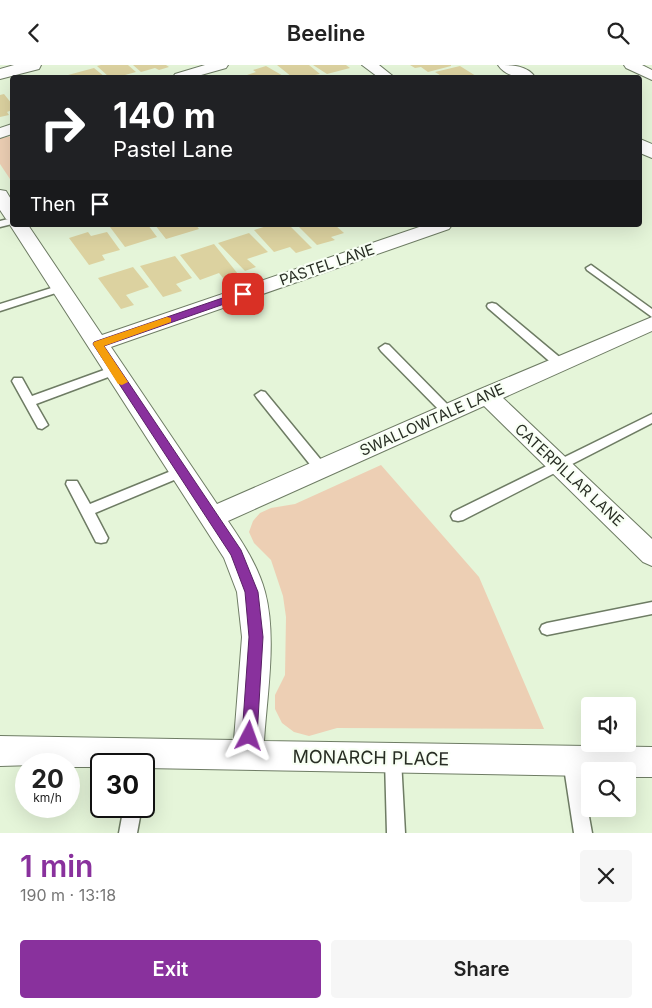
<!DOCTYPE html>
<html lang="en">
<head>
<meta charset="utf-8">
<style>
  :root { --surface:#fff; --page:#f6f6f6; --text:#222; --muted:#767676; --accent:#89319d }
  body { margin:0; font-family:Inter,sans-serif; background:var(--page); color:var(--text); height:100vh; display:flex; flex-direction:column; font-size:19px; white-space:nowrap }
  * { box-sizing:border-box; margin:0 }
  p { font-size:16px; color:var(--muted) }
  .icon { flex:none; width:28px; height:28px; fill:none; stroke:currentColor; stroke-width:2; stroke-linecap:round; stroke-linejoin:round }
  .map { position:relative; height:768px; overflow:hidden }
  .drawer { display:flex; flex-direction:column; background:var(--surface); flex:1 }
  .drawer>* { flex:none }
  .hud { position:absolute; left:10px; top:10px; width:632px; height:152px; border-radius:5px; box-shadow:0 5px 20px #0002; background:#202124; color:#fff; overflow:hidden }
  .buttons { position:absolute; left:581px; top:632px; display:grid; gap:10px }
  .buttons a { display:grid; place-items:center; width:55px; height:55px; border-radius:5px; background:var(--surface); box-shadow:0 5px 20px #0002; font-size:25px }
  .speed { position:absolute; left:15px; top:688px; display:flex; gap:10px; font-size:25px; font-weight:700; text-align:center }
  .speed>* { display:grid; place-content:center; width:65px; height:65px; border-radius:50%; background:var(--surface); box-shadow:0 5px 20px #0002; line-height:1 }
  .speed small { font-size:12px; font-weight:400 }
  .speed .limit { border:2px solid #111; border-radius:8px; background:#fff; color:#111 }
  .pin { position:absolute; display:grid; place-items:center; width:42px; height:42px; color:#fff; margin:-21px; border-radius:10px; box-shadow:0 2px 8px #0006 }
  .me { position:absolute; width:55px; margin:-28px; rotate:4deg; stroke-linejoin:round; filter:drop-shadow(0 0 4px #0008) }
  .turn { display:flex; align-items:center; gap:18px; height:105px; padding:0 20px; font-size:22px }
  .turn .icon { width:65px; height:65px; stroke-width:2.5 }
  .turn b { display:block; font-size:35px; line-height:42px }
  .then { display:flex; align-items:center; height:48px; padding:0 20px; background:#0003; gap:10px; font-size:19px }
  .round { display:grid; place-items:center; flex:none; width:52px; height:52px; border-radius:5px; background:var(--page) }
  .summary { display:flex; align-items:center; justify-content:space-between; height:85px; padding:0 20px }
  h1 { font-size:30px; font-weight:600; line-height:38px; color:var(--accent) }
  .primary-button { display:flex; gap:10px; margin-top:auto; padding:10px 20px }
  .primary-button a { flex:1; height:58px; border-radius:5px; background:var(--accent); color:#fff; font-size:20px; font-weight:600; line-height:58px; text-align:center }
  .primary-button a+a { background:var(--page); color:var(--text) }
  header { display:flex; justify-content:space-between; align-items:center; height:65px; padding:0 20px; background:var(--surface); font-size:22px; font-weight:600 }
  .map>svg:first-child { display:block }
  .green { fill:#edcfb4 }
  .building { fill:#dcd2a0 }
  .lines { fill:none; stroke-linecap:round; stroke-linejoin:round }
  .lane-casing { stroke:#6e7c64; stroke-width:3 }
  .street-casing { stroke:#6e7c64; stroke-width:2 }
  .secondary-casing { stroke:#6e7c64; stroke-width:2 }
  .lane { fill:#fff; fill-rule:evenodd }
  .street { fill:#fff; fill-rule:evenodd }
  .secondary { fill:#fff; fill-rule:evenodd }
  .route { fill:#89319d; stroke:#592066 }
  .slow { fill:#f59e0b }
  .labels { text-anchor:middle; stroke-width:4.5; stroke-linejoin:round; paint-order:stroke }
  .street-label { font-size:15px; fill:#282e24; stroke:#f8fff4 }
  .near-street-label { font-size:18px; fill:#282e24; stroke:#f8fff4 }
</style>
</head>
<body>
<header><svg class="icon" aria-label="back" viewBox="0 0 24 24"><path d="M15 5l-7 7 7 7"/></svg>Beeline<svg class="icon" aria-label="search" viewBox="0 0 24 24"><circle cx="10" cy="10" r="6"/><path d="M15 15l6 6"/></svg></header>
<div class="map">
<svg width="652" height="768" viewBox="0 0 652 768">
  <rect width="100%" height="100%" fill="#e5f5d9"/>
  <path class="green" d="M12 71V117L0 99V73Z
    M381 400 479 512 544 664 337 663 309 671 294 667 282 658 275 644V630L285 610 286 552 283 531 271 495 254 478 249 467 253 456 260 448 271 443 295 439Z"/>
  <path class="building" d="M101 0H128L136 7 125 10 128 12H109L97 1Z
    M133 0H166L169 2 159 5 155 3 141 7Z
    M277 0H309L320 9 305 12H292Z
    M313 0H346L350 3 327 9Z
    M410 0H451V1L428 7 421 2 415 3Z
    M266 1 285 12H250L247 10 256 7 253 5Z
    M460 1 476 11 443 12 435 7Z
    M94 3 105 12H71L68 10Z
    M4 29 12 39V45L7 47 9 50 0 52V30Z
    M118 160H148L157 172 125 182 110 162Z
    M155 160H196L199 164 166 174Z
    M270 160H289L312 183 296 188 290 182 274 187 254 165Z
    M297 160H335L344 168 331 172 335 175 317 180Z
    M88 167 91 171 107 167 120 185 102 190 105 195 89 200 69 173Z
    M249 168 268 187 247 194 256 202 245 206 218 178Z
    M214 179 238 209 223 213 219 208 200 215 180 190Z
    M175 191 192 213 176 219 182 226 163 232 140 201Z
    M133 202 149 222 126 230 134 240 121 244 98 213Z"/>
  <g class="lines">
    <g class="lane-casing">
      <path id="lane" d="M12 153V159L0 162V156Z
        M591 200 652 244V252L587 205 586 203Z
        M61 220 65 221 66 223 65 225 0 246V239Z
        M492 238 496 239 563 295 565 298 563 301H555L488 243 487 241 488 239Z
        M385 279 389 280 452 344 454 347 452 350H444L381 286 379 283Z
        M115 301 121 305 119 308 36 339 48 360 42 364 38 363 12 316 14 313H22L32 331Z
        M261 326 265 327 326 401 327 404 326 407H316L257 333 255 330Z
        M652 349V358L463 455 458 456 453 455 451 451 453 447Z
        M181 402 186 404 187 407 186 410 95 448 108 473 106 477 101 478 96 477 66 419 67 416H77L90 439Z
        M652 537V549L547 570 542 568 540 564 542 560 547 558Z
        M393 686 399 688 401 694 405 768H387L385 694 387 688Z
        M571 688 577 690 579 696 592 768H574L563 696 565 690Z
        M124 741H142L137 768H119Z"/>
    </g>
    <g class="street-casing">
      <path id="street" d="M205 0H228L226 3 194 12H173L175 9Z
        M362 0H379L394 12H378Z
        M624 0H642L652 5V15L626 3Z
        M12 59V69L0 73V63Z
        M0 125 6 126 12 136V155L6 154 0 145Z
        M12 156V160H28L102 270 425 160H452L449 164 111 282 217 439 478 325 652 252V266L503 333 652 474V501L643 497 484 341 228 456C243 478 258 501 265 527 277 572 267 629 264 676L652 682V712H628V706H590V711L144 703V699H101V702H69V699L0 701V671L234 675 242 572 237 527 224 493 10 160Z"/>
    </g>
    <g class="secondary-casing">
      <path id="secondary" d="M14 0H41L39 4 0 14V4Z
        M498 0C511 0 527 0 535 12 522 14 506 12 498 0Z
        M640 74 652 79V93L640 88Z"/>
    </g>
    <use href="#lane" class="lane"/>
    <use href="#street" class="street"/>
    <use href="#secondary" class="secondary"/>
  </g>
  <path class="route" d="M243 226 247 227V231L104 281 241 485 258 527 263 572 257 671 254 676 249 678 244 676 242 671 249 572 245 527 231 490 93 279 94 277Z"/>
  <path class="slow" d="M167 252 171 253V257L104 281 128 317 122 320 118 319 93 279 94 277Z"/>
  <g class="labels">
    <g class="street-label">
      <text transform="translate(327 200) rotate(-19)" y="5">PASTEL LANE</text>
      <text transform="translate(432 355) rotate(-24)" y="5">SWALLOWTALE LANE</text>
      <text transform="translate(569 410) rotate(43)" y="5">CATERPILLAR LANE</text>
    </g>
    <g class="near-street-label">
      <text transform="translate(371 693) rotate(1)" y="6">MONARCH PLACE</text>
    </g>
  </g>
</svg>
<div class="buttons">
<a><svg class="icon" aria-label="sound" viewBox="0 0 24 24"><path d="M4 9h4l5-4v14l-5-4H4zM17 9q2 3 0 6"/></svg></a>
<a><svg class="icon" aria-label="search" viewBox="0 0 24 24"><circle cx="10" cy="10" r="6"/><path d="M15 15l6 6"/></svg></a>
</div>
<div class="speed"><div>20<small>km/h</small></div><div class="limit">30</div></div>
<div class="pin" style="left:243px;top:229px;background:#d93025"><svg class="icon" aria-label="arrive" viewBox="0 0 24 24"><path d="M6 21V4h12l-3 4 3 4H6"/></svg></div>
<svg class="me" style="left:249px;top:671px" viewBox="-20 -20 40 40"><path d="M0-17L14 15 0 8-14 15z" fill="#89319d" stroke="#fff" stroke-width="4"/></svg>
<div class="hud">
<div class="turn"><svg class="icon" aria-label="right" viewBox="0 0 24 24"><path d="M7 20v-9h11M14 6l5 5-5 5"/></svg><div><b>140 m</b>Pastel Lane</div></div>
<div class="then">Then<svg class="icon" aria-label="arrive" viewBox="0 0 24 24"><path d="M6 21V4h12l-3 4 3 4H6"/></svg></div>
</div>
</div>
<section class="drawer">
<div class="summary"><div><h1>1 min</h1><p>190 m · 13:18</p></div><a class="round"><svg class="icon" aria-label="close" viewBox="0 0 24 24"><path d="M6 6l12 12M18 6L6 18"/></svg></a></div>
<div class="primary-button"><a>Exit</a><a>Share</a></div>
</section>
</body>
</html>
